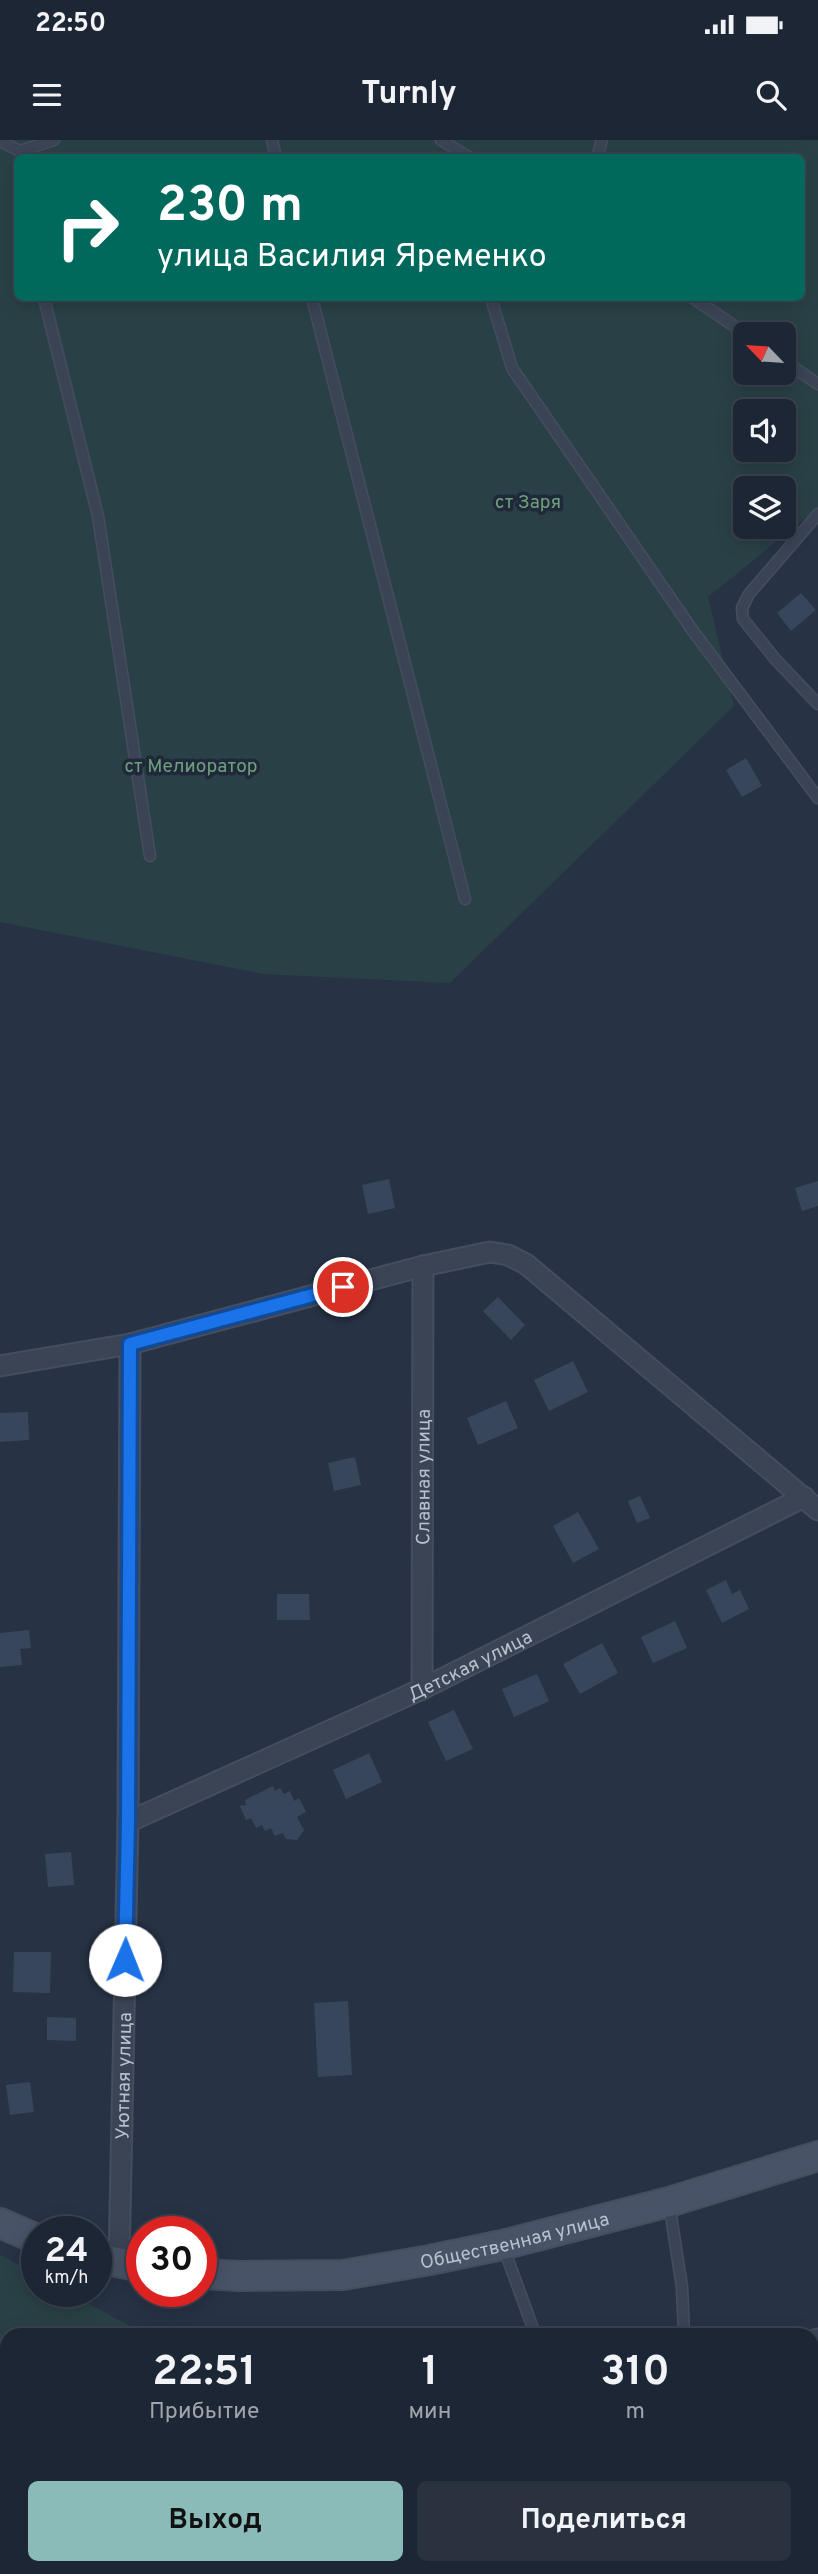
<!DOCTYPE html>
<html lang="ru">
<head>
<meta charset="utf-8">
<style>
  :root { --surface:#1d2634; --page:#2a3240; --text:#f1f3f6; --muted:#a0a5ac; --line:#3b434f; --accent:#8bbbb9 }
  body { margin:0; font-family:Overpass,sans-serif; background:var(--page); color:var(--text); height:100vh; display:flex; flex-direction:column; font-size:26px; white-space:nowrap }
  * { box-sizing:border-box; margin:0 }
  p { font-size:23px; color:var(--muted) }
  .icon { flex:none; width:38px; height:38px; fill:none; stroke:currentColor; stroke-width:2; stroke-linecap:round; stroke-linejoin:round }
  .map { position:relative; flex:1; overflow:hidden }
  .details { position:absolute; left:0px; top:2188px; width:819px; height:247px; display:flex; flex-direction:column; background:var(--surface); border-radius:21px 21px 0 0; box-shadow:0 4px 18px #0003,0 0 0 2px var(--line) }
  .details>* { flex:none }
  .banner { position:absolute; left:14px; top:14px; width:791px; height:147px; border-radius:10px; box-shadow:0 4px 18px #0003,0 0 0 2px var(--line); background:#00695c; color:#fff; overflow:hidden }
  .needle { width:46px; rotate:295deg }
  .fabs { position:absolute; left:733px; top:182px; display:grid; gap:14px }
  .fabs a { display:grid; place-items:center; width:63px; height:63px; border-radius:10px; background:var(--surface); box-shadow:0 4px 18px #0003,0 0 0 2px var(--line); font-size:35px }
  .speed { position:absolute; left:21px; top:2076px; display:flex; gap:14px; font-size:35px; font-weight:700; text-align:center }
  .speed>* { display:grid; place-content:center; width:91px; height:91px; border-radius:50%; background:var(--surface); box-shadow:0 4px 18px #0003,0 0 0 2px var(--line); line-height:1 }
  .speed small { font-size:18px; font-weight:400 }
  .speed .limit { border:10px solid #d22; background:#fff; color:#111 }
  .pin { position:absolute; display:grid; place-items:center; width:60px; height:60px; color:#fff; margin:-30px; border:4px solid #fff; border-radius:50%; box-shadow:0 2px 7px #0007 }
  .me { position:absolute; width:77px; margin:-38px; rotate:1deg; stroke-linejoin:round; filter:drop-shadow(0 0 5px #0008) }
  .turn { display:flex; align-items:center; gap:24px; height:147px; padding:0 28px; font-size:32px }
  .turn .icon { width:91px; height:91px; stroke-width:2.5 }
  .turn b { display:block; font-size:49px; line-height:60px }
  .eta { display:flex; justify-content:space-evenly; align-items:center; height:119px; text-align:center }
  .eta b { font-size:42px; font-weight:700; line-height:49px }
  .button { display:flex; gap:14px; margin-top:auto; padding:14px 28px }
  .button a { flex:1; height:80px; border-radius:10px; background:var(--accent); color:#111; font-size:28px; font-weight:700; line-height:80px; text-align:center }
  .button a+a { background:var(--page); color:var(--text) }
  .status { display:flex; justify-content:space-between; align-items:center; height:49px; padding:0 35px; background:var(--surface); direction:ltr }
  .status svg { height:19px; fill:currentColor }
  header { display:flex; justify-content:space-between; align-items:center; height:91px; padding:0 28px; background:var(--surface); font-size:32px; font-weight:700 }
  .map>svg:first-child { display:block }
  .green { fill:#294146; fill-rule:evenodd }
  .building { fill:#38465c }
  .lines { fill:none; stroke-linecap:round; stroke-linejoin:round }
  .lane-casing { stroke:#454d5e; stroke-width:13 }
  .street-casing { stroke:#454d5e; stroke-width:23 }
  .secondary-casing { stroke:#454d5e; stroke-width:32 }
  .lane { stroke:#3b4455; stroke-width:10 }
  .street { stroke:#3b4455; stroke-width:19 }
  .secondary { stroke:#495368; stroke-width:28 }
  .route-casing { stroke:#114b97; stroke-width:18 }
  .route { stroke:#1a73e8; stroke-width:12 }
  .labels { text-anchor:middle; stroke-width:7; stroke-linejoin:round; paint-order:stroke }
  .park-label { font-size:19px; fill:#6fa07d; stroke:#20293a }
  .street-label { font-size:19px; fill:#b9c0ce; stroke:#20293a }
</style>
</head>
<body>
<div class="status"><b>22:50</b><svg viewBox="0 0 49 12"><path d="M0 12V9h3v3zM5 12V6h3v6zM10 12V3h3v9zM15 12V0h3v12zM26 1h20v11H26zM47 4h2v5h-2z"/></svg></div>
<header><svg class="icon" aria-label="menu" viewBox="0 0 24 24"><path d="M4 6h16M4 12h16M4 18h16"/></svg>Turnly<svg class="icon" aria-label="search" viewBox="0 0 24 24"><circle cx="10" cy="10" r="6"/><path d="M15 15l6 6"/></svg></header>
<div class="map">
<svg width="818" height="2434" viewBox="0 0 818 2434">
  <rect width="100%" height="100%" fill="#273245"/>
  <path class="green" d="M0 0H818V368L708 457 734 566 450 843 263 834 0 782ZM18 18H802V158H18ZM746 194H784V233H746ZM746 271H784V310H746ZM746 348H784V387H746Z
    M0 2115 37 2135V2151H65L145 2194H7V2427H217L218 2434H0Z"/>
  <path class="building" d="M801 453 816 470 791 491 777 473Z
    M746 618 762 646 742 657 726 630Z
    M389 1039 395 1068 368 1074 362 1045Z
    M818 1041V1066L802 1071 795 1048Z
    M498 1157 525 1185 511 1200 483 1171Z
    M573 1221 588 1252 549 1271 534 1240Z
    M506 1261 518 1288 478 1305 467 1278Z
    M28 1272 29 1300 0 1302V1273Z
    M355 1317 361 1345 334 1351 328 1323Z
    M640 1356 650 1378 637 1383 628 1361Z
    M578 1372 599 1409 573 1423 553 1386Z
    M726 1440 732 1454 740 1450 749 1469 722 1483 706 1450Z
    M277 1454H309L310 1480H277Z
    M675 1481 687 1508 653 1523 641 1497Z
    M29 1490 31 1508 20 1509 22 1525 0 1527V1493Z
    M602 1503 618 1533 580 1554 563 1524Z
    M537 1534 549 1561 514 1577 502 1549Z
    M454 1570 473 1609 446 1621 428 1582Z
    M369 1613 382 1642 346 1659 333 1630Z
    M273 1646 275 1651 280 1648 284 1654 290 1651 294 1661 299 1658 306 1672 297 1677 304 1690 297 1700 286 1699 283 1693 275 1696 271 1688 265 1691 262 1685 256 1688 251 1678 246 1680 240 1666 246 1665 245 1660Z
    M71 1712 74 1745 48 1747 45 1714Z
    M14 1812H51L50 1853 13 1852Z
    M348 1861 352 1935 318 1937 314 1863Z
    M47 1877 76 1878V1901L47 1900Z
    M30 1942 34 1972 10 1975 6 1945Z"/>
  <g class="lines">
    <g class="lane-casing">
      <path id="lane" d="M272 0 276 18
        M441 0 470 18
        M0 1 20 11 54 0
        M597 18 602 0
        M44 158 98 376 150 716
        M312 158 465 759
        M491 158 512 228 693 491 818 658
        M693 158 746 194
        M784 221 818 244
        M818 374 749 454 742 468 743 479 776 520 818 564
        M669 2063 682 2147 684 2194
        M503 2106 535 2194
        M812 2387 818 2376
        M812 2420 818 2422
        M787 2434 790 2427"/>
    </g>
    <g class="street-casing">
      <g id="street">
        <path d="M0 1226 130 1204 423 1126 490 1112 508 1115 526 1124 818 1370"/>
        <path id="s1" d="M422 1549 423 1126"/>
        <path id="s2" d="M128 1682 422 1549 804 1357"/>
        <path id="s3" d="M119 2123 128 1682 130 1204"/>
        <path d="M812 2201 818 2199"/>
      </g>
    </g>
    <g class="secondary-casing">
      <g id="secondary">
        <path d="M0 2083 37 2099"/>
        <path d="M96 2118 142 2127"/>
        <path id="s4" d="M201 2134 240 2136 343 2135 430 2120 502 2105 669 2062 818 2016"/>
      </g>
    </g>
    <use href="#lane" class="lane"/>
    <use href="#street" class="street"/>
    <use href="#secondary" class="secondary"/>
  </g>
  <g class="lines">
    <g class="route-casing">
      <path id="route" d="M125 1820 128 1682 130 1204 343 1147"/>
    </g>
    <use href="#route" class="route"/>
  </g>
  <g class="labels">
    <g class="park-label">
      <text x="528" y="368">ст Заря</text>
      <text x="191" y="632">ст Мелиоратор</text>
    </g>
    <g class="street-label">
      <text dy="7" stroke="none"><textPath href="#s1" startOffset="212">Славная улица</textPath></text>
      <text dy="7" stroke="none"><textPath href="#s2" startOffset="376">Детская улица</textPath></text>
      <text dy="7" stroke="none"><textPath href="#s3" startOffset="187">Уютная улица</textPath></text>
      <text dy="7" stroke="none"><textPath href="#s4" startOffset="317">Общественная улица</textPath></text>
    </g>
  </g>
</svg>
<div class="fabs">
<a><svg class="needle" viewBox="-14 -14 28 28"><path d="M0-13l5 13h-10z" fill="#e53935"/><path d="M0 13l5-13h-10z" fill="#a0a5ac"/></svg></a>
<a><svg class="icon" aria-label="sound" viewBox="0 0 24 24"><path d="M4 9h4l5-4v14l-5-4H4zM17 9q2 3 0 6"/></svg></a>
<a><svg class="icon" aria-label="layers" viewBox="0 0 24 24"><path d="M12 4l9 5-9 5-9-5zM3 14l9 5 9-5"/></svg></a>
</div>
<div class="speed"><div>24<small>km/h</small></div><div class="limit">30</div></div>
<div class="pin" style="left:343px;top:1147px;background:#d93025"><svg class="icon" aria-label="arrive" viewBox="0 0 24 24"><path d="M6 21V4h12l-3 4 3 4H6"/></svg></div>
<svg class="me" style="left:125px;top:1820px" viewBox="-20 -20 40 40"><circle r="19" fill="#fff"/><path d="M0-13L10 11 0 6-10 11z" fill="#1a73e8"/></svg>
<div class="banner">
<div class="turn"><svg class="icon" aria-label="right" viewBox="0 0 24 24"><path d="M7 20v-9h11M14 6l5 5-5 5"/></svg><div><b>230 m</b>улица Василия Яременко</div></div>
</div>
<section class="details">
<div class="eta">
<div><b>22:51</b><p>Прибытие</p></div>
<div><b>1</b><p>мин</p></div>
<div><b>310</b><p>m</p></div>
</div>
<div class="button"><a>Выход</a><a>Поделиться</a></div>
</section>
</div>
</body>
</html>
